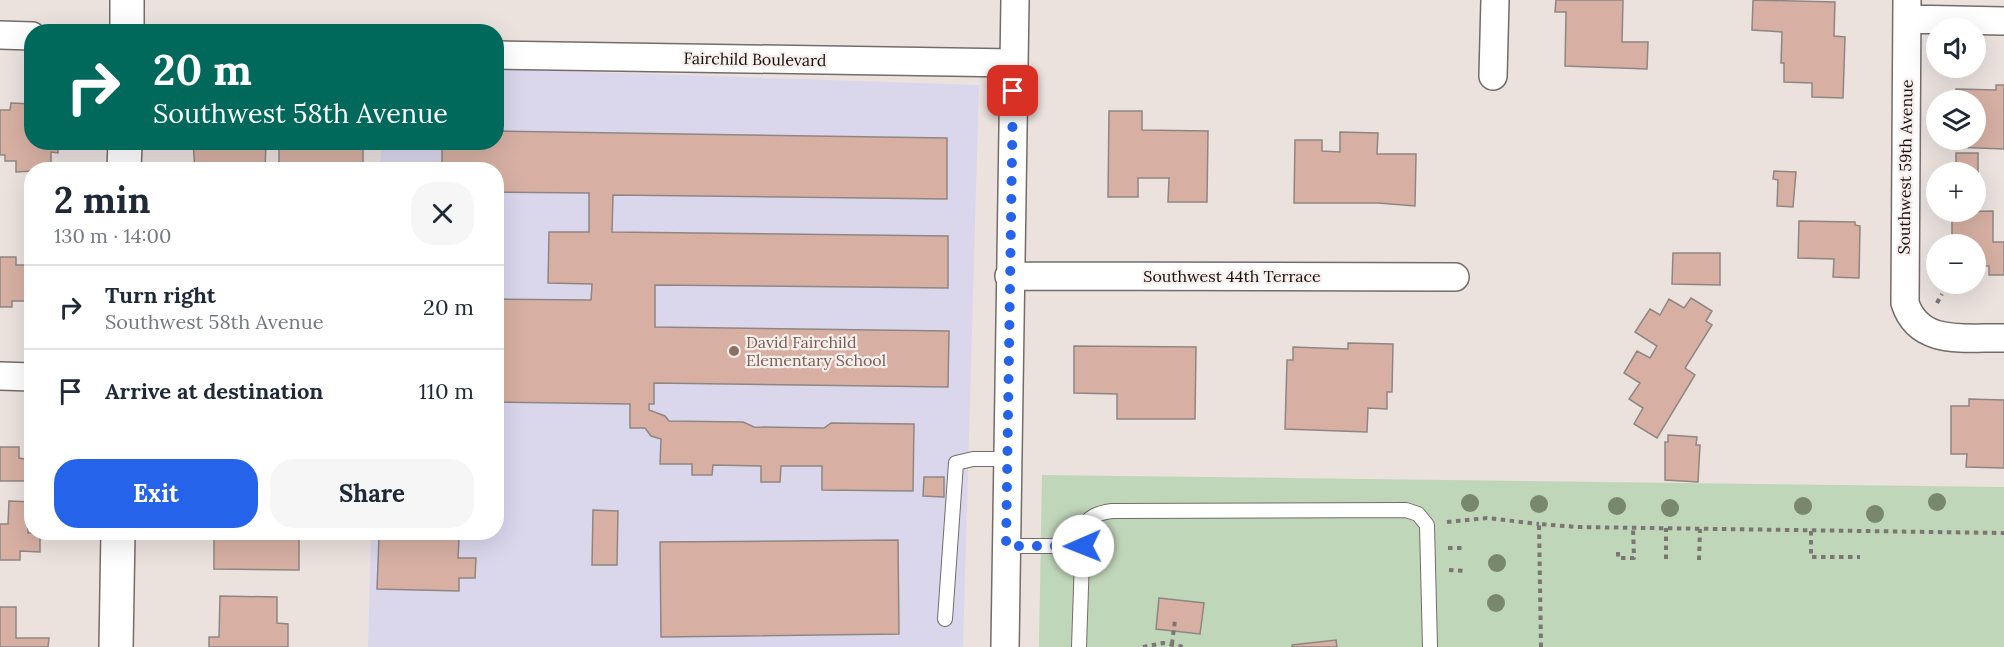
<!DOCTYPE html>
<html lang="en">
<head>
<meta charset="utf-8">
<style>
  :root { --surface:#fff; --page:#f6f6f7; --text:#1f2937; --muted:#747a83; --line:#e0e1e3; --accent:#2563eb }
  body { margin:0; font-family:Lora,serif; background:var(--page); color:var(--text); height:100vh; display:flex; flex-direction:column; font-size:22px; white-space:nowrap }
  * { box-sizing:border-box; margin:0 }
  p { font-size:20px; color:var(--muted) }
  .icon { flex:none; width:33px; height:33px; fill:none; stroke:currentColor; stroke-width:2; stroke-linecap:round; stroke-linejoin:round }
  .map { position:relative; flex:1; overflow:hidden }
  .panel { position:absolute; left:24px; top:162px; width:480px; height:378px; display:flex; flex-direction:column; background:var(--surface); border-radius:24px; box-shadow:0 6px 24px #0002 }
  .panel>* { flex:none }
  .banner { position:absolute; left:24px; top:24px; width:480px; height:126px; border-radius:24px; box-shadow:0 6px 24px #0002; background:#00695c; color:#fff; overflow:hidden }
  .controls { position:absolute; left:1926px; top:18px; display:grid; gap:12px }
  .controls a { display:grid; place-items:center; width:60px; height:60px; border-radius:50%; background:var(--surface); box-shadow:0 6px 24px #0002; font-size:30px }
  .pin { position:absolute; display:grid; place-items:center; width:51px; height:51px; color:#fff; margin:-26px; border-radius:12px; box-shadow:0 3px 9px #0006 }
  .me { position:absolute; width:66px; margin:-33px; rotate:269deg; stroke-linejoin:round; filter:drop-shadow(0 0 4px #0008) }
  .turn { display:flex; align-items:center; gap:21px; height:126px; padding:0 30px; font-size:27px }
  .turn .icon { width:78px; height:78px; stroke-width:2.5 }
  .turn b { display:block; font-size:42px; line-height:51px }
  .round { display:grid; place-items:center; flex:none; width:63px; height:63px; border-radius:24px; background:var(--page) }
  .headline { display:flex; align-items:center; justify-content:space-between; height:102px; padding:0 30px }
  h1 { font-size:36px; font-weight:700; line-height:45px }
  .button { display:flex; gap:12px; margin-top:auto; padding:12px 30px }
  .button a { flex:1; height:69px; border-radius:24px; background:var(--accent); color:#fff; font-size:24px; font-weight:700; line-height:69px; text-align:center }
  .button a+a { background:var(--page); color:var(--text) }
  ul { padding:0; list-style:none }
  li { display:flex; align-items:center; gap:18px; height:84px; padding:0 30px; border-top:2px solid var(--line) }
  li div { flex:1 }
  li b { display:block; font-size:22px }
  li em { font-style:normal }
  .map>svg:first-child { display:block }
  .education { fill:#dad7ed }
  .green { fill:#c0d6b9 }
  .building { fill:#d7b0a3; stroke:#8f8683; stroke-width:1.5 }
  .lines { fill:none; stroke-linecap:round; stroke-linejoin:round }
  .service-casing { stroke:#746c69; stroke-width:16 }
  .minor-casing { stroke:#746c69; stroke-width:30 }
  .secondary-casing { stroke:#746c69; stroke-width:36 }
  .path { stroke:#7b7573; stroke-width:4; stroke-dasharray:4.5 4.5; stroke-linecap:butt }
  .service { stroke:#fff; stroke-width:14 }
  .minor { stroke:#fff; stroke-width:27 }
  .secondary { stroke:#fff; stroke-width:33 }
  .tree { fill:#79876c }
  .route { stroke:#2563eb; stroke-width:10; stroke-dasharray:0 18 }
  .education-dot { fill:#8d6e63; stroke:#f8efec; stroke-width:2 }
  .labels { text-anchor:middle; stroke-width:4.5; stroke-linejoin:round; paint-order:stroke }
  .street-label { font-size:16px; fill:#120f0e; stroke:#f8efec }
  .education-label { font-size:16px; fill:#785e54; stroke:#f8efec; text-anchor:start }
</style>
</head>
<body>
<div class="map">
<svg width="2004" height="647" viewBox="0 0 2004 647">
  <rect width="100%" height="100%" fill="#ebe2de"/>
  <path class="education" d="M497 69 979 85 963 647H368L371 533 496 532V170L380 169 381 143 496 142Z"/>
  <path class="green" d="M1042 475 2004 487V647H1039Z"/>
  <path class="building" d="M1556 0H1623L1622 42H1648L1647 69 1565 66 1566 12H1555Z
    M1753 0 1835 2 1834 36 1845 37 1843 98 1812 97V83L1784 82V63H1781L1782 32 1752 30Z
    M1996 85H2004V149L1953 147 1954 140H1976V100H1955L1956 89 1996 90Z
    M11 103 32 104V142H58V153L51 152V170L16 172V161H5V155H0V110H10Z
    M1109 111H1142V130L1208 131 1207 202H1168L1169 178H1138V197H1108Z
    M496 131 947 138V199L613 195 612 232 948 236V288L655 285V327L949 331 948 387 654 383V404H649V410L665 416 669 421 743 422 754 427 824 428 831 423 914 424 913 491 822 490V466H781L780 482H761V466L713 465 712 475H692V464H660L661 439 651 436 645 428H630V404L496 402V299L591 300 592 284 548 283 549 232H589V193L496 192V170H442V142H496Z
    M1340 132 1378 133 1377 154H1416L1415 206 1378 203H1294L1295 140H1322V151L1340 152Z
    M193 142H266L265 170H195Z
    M279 142H363V170H279Z
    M1956 153H1978V176L1976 172H1956Z
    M1774 171 1796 172 1793 207 1777 206 1778 180 1773 179Z
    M1993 211V242H2004V275H1989V266H1976V244H1952V212Z
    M1799 221 1855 222V225L1860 226 1859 278 1833 277 1834 259 1798 258Z
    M1673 253H1720V285L1672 284Z
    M0 257H16V265H32V301H12V307H0Z
    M1691 298 1712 311 1706 321 1712 325 1685 368 1695 375 1657 438 1634 424 1643 408 1629 399 1640 383 1624 373 1637 351 1650 358 1657 346 1635 332 1650 309 1660 315 1669 299 1684 308Z
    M1348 343 1393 344 1392 392H1387V409L1368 408 1367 432 1285 429 1287 360H1293V347L1348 349Z
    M1074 346 1196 347 1195 419H1117V394L1074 393Z
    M1969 399 2004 400V468L1966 467 1967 454H1951V406H1969Z
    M1668 435 1697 437 1696 445H1700L1698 482 1665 480V442H1668Z
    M0 447H19V458L25 459V450H32V495H25V481H0Z
    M924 477H944V497L923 496Z
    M9 501 32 502V526H28V533H40V552L20 551V560H0V524H8Z
    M593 510 618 511 617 565H592Z
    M214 532H272V539H299V570L214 569Z
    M379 537 459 539 458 558H476L475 578H459V591L377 589Z
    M898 540 899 634 661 637 660 542Z
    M220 596 277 597V623L288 624V647H209V637H219Z
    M1159 598 1204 603 1200 634 1156 629Z
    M0 607H16V638H49L48 647H0Z
    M1336 640 1337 647H1292V645Z"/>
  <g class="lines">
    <g class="service-casing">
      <path id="service" d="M1007 546H1083
        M945 619 956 463 973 459H1007
        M1079 647 1083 529C1088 516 1098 513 1112 511L1406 510 1418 514 1427 525 1430 647"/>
    </g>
    <g class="minor-casing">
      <path id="minor" d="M1907 0 1905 303C1919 347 1967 337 2004 338
        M1907 19 2004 21
        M0 35 32 36
        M496 55 1014 63
        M1493 76 1495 0
        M1009 276 1455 277
        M0 376 32 377
        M1005 647 1015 0"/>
    </g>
    <g class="secondary-casing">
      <path id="secondary" d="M127 32V0
        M124 170 125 142
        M116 647 118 532"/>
    </g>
    <path class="path" d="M1937 303 1942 294
      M1447 522 1487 518 1539 524
      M1811 531V557H1860
      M1448 548H1465
      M1618 552V558H1634L1633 528
      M1666 559V528
      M1699 560 1700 529
      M1449 570 1466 571
      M1172 644 1175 620
      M1143 647 1163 643 1184 647
      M1541 647 1539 524 1577 527 2004 533"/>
    <use href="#service" class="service"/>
    <use href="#minor" class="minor"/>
    <use href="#secondary" class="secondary"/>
  </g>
  <g class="tree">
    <circle cx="1937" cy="502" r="9"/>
    <circle cx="1470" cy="503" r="9"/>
    <circle cx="1539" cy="504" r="9"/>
    <circle cx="1617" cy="506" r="9"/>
    <circle cx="1803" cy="506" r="9"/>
    <circle cx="1670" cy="508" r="9"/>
    <circle cx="1875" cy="514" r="9"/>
    <circle cx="1497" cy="563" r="9"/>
    <circle cx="1496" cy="603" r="9"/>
  </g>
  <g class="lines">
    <path class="route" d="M1013 91 1006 546H1083"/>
  </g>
  <circle class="education-dot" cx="734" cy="351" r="6"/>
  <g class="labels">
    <g class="street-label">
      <text transform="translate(755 59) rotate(1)" y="6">Fairchild Boulevard</text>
      <text transform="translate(1905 167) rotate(-89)" y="6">Southwest 59th Avenue</text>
      <text x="1232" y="282">Southwest 44th Terrace</text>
    </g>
    <g class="education-label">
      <text x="746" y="348">David Fairchild<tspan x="746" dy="18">Elementary School</tspan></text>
    </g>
  </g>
</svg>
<div class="controls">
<a><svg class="icon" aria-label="sound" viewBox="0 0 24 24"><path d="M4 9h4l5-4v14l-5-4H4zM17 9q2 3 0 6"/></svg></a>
<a><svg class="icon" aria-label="layers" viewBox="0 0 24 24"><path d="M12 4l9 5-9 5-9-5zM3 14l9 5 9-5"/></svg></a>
<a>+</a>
<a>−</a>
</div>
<div class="pin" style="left:1013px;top:91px;background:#d93025"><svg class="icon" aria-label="arrive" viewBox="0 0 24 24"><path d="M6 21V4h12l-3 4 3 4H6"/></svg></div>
<svg class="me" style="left:1083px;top:546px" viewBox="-20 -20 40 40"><circle r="19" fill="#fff"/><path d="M0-13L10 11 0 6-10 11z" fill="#2563eb"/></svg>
<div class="banner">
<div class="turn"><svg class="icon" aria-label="right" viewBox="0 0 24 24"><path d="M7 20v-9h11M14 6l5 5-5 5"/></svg><div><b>20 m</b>Southwest 58th Avenue</div></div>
</div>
<section class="panel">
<div class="headline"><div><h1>2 min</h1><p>130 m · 14:00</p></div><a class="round"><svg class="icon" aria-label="close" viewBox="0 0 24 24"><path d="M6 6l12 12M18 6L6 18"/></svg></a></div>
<ul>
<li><svg class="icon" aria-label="right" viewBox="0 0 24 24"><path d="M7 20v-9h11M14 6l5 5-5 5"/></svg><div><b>Turn right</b><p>Southwest 58th Avenue</p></div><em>20 m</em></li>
<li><svg class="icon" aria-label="arrive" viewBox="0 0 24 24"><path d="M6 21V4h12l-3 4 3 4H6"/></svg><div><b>Arrive at destination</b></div><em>110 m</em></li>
</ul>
<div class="button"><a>Exit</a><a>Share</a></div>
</section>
</div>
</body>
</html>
